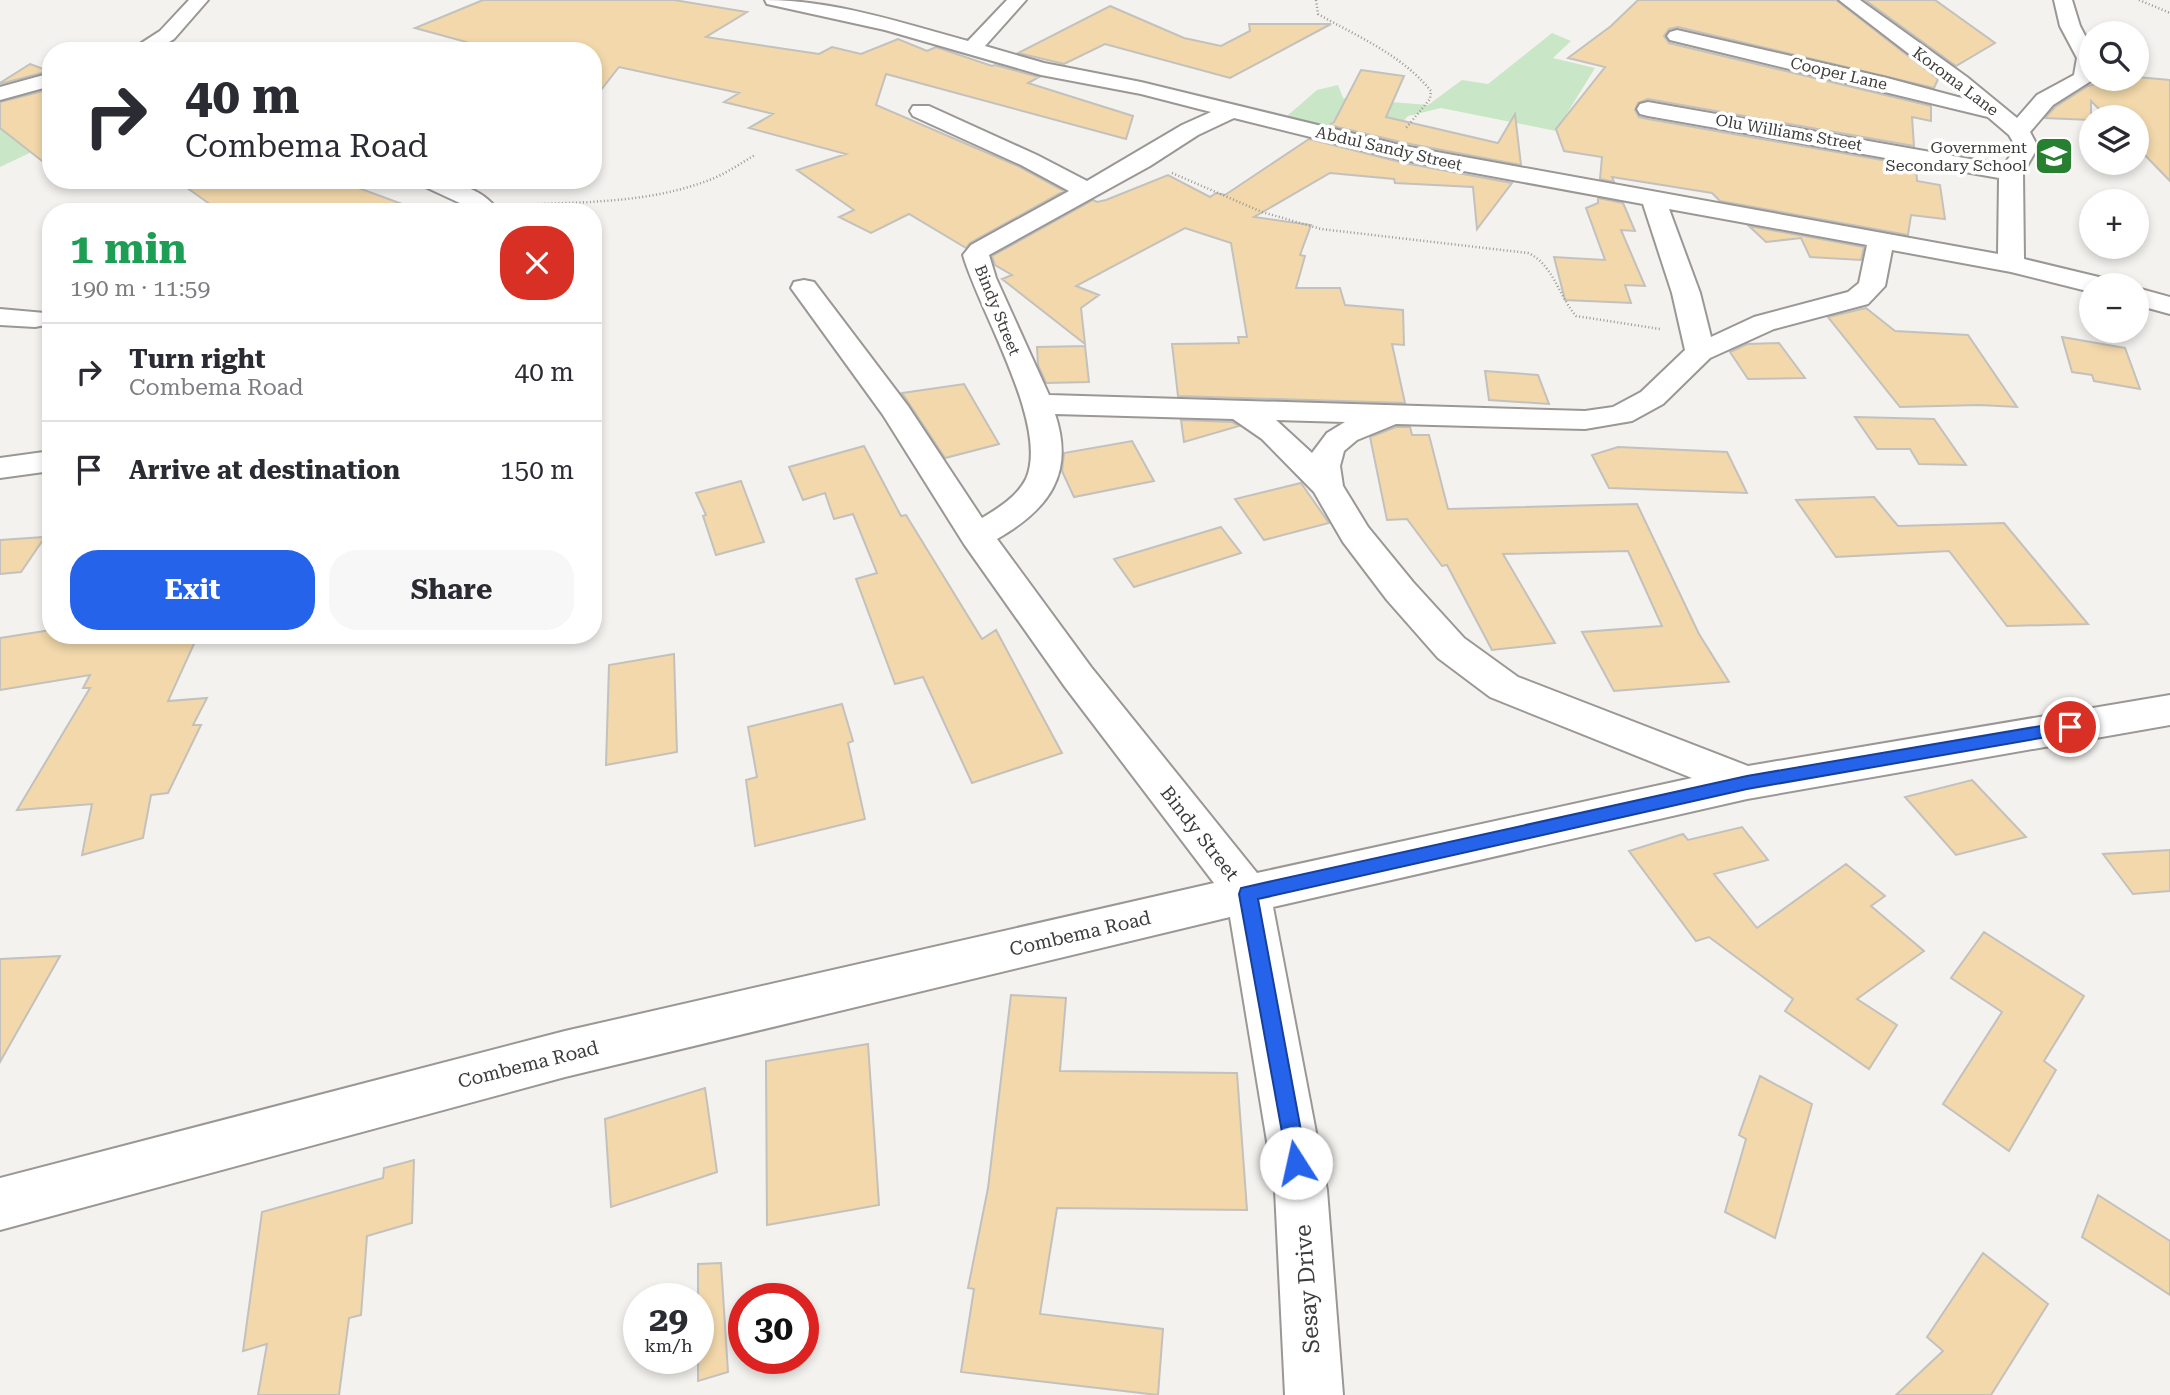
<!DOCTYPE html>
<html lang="en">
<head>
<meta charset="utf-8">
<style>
  :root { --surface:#fff; --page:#f7f7f7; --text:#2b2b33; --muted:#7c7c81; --line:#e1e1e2; --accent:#2563eb }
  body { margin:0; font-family:"Roboto Serif",serif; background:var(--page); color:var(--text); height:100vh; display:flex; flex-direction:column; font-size:26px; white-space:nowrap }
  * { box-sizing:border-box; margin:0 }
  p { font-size:23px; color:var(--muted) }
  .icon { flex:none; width:38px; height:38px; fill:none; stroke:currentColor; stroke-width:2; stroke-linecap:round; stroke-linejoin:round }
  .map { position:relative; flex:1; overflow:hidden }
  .details { position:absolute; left:42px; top:203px; width:560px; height:441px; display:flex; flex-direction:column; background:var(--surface); border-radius:28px; box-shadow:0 4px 10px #0003 }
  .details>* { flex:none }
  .hud { position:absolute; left:42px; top:42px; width:560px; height:147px; border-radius:28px; box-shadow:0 4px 10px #0003; background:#fff; color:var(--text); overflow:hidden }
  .controls { position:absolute; left:2079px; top:21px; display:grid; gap:14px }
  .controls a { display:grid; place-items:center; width:70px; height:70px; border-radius:50%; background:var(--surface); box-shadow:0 4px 10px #0003; font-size:35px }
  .speed { position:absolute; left:623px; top:1283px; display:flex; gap:14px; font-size:35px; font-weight:700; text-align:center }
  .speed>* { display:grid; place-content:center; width:91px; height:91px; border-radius:50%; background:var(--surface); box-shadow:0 4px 10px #0003; line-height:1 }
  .speed small { font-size:18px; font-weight:400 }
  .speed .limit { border:10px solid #d22; background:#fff; color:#111 }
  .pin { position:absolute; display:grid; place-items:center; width:60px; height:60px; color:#fff; margin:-30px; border:4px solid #fff; border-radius:50%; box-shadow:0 2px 7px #0007 }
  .me { position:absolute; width:77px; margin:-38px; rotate:350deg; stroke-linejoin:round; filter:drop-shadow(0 0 5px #0008) }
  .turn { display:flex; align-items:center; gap:24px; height:147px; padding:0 28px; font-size:32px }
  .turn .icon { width:91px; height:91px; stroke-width:2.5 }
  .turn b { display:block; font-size:49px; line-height:60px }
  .round { display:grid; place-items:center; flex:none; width:74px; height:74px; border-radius:28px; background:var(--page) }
  .headline { display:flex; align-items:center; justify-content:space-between; height:119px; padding:0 28px }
  h1 { font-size:42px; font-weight:700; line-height:52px; color:#1e9e55 }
  .cta { display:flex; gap:14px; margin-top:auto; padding:14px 28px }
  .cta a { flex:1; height:80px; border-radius:28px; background:var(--accent); color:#fff; font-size:28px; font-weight:700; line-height:80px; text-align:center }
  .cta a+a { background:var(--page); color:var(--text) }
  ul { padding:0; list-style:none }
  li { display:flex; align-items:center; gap:21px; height:98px; padding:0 28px; border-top:2px solid var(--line) }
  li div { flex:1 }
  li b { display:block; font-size:26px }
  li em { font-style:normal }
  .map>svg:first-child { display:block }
  .green { fill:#c9e6c6 }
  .building { fill:#f2d8ab; stroke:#c3c1bd; stroke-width:2 }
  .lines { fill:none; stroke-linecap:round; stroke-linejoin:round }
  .minor-casing { stroke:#9a9794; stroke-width:4 }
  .path { stroke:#9a9895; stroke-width:2.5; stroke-dasharray:1 2.5; stroke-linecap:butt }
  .minor { fill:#fff; fill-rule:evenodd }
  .route { fill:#2563eb; stroke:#184099; stroke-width:2 }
  .labels { text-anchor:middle; stroke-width:7; stroke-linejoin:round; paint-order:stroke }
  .far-street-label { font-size:16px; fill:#3d3c3a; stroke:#fff }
  .far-poi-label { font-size:16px; fill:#3d3c3a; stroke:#fff; text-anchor:end }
  .street-label { font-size:19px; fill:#3d3c3a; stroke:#fff }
  .near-street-label { font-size:23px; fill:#3d3c3a; stroke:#fff }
</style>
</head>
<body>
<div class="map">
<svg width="2170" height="1395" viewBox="0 0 2170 1395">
  <rect width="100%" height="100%" fill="#f4f2ee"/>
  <path class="green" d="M1552 33 1571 41 1553 58 1595 68 1556 131 1441 108 1408 116 1385 141 1287 116 1317 90 1338 85 1343 98 1428 105 1462 80 1488 84Z
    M0 113 18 142 36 150 0 167Z"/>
  <path class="building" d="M483 0H674L747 12 706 37 819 54 832 47 861 54 898 39 927 51 936 47 992 66 995 65 1039 77 1028 83 1133 116 1126 139 886 74 876 105 1020 167 1064 191 970 243 966 248 909 214 871 233 839 217 854 210 797 170 846 154 749 128 773 114 724 102 739 93 619 67 593 100V51H499L415 28Z
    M1638 0H1836L1938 79 1934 88 1678 27 1669 29 1664 36 1669 43 1931 106V121L1912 117 1914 146 1648 99 1638 103 1635 110 1639 117 1648 119 1916 166 1917 181 1940 185 1945 219 1911 215 1908 235 1720 201 1712 193 1612 177 1614 182 1600 179 1602 157 1564 151 1556 129 1605 67 1568 58 1611 26Z
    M1865 0H1935L1995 43 1956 66Z
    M1110 6 1184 38 1221 46 1250 31 1249 24H1331L1230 78 1105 44 1064 64 1018 53Z
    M30 64 49 71 0 84V83Z
    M1361 70 1404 76 1386 117 1498 143 1515 114 1521 165 1405 143 1329 125 1334 122Z
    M2137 77 2170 80V181L2137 147V117H2107L2091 101V120L2045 118 2055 107 2088 86 2115 79Z
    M51 89V168L0 128V102Z
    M1309 139 1404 163 1512 183 1477 229 1473 187 1395 183 1394 179 1330 173 1254 217 1311 225 1300 255 1305 256 1296 288H1340L1345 305 1403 310 1404 345 1392 344 1405 403 1178 396 1172 344 1239 343 1238 337H1247L1231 243 1185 228 1076 286 1099 295 1081 308 1085 344 1002 279 1012 275 995 265 992 256 1093 200 1097 202 1106 200 1168 175 1210 197 1216 193 1225 195Z
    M176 180H337L413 208V212H221Z
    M1598 198 1623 203 1635 231 1621 230 1645 286 1625 285 1631 303 1565 300 1554 257 1605 260 1586 208 1598 203Z
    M1749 226 1864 247 1861 260 1810 257 1801 238 1766 242Z
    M1866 308 1895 331 1968 335 2017 407 1979 405 1900 407 1828 317Z
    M2062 337 2125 348 2140 389 2094 381 2092 375 2072 372Z
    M1779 343 1805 378 1748 379 1730 352 1747 344Z
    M1085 346 1089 382 1046 383 1038 365 1037 347Z
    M1485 371 1538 375 1549 404 1489 400Z
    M964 384 999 444 945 458 902 393Z
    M1855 417 1934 419 1966 465 1919 464 1910 449H1877Z
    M1181 420 1232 422 1239 426 1184 442Z
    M1396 427H1410L1412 435H1429L1448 509 1637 504 1699 634 1729 682 1614 691 1582 632 1662 626 1628 551 1503 554 1555 643 1492 650 1447 565 1442 566 1407 519 1387 520 1370 437Z
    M1132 441 1154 481 1074 497 1062 471 1064 453Z
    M864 446 901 516 906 515 982 639 996 630 1062 753 972 783 923 677 895 684 856 579 877 573 853 514 834 519 825 493 803 500 789 467Z
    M1618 447 1727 452 1747 493 1609 488 1592 455Z
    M741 481 764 542 716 555 703 516 706 515 696 493Z
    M1301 483 1329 523 1264 540 1235 499Z
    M1874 497 1898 526 2004 523 2088 624 2007 626 1949 551 1836 557 1796 500Z
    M1221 527 1241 553 1134 587 1114 559Z
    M45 537 21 572 0 574V540Z
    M51 630V635H198L168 701 207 698 193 725H201L168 793 151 795 143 838 82 855 92 804 17 810 90 688H83L90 675 0 690V638Z
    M674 654 677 752 606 765 609 665Z
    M842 704 853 741 848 743 865 819 755 846 746 780 757 777 748 727Z
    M1972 780 2026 837 1956 855 1905 797Z
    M1742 827 1768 860 1714 874 1757 928 1846 864 1885 896 1871 906 1924 951 1857 999 1897 1025 1869 1069 1785 1011 1793 999 1709 937 1696 941 1629 851 1683 834 1688 840Z
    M2170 850V891L2133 894 2103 854Z
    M1984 932 2084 996 2044 1061 2056 1070 2009 1151 1943 1104 2002 1012 1951 978Z
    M60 956 0 1062V959Z
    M1011 995 1066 998 1060 1071 1237 1073 1247 1210 1057 1208 1040 1314 1163 1329 1158 1395 961 1372 974 1289 968 1288 988 1188Z
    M868 1044 879 1205 767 1225 766 1061Z
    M1760 1076 1812 1104 1775 1238 1725 1212 1746 1139 1739 1135Z
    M705 1088 717 1172 611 1207 605 1119Z
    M414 1160 412 1223 367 1236 361 1315 349 1318 339 1395H258L267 1344 243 1351 262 1212 383 1178 384 1168Z
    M2098 1195 2170 1241V1295L2082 1237Z
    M1983 1253 2048 1304 1991 1395H1896L1943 1351 1927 1337Z
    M721 1263 728 1372 698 1381V1264Z"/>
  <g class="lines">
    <g class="minor-casing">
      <path id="minor" d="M189 0H208L174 39 154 51H129L160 31Z
        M765 0C834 0 902 23 968 41L1007 0H1026L985 46 1044 63 1141 82 1404 146 1998 254 1999 178 1648 116 1640 114 1637 109 1640 104 1648 102 2004 165 2016 147 2009 135 1988 117 1670 40 1667 36 1670 32 1677 30 1887 78 1969 100 1839 0H1860L1967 77 2017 118 2037 95 2074 75 2077 58 2060 26 2054 0H2072L2080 26 2091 47V79H2094L2053 105 2030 132 2038 147 2023 173 2024 259 2107 279 2110 285H2091V292L2011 272 1892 250 1885 286 1868 304 1774 329 1710 358 1663 404 1632 421 1585 429 1396 424 1357 440 1344 451 1340 466 1343 486 1368 527 1413 582 1464 638 1518 677 1748 766 2170 695V725L1747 799 1273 907 1327 1190 1343 1395H1285L1275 1190 1230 917 565 1077 0 1230V1178L565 1031 1214 883 1065 687 964 544 883 415 791 288 794 282 804 280 814 282 908 406 982 518C997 509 1017 497 1026 479 1050 426 979 311 963 255L971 245 1069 191 1021 165 913 116 910 111 913 106H929L1037 155 1087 181 1182 125 1211 112 1141 94 1041 75 885 30 767 4ZM1234 118 1404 160 1643 204 1672 293 1685 350 1641 392 1613 407 1585 411 1049 395 996 278 989 255 1150 166 1198 135ZM1669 209 1867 245 1859 283 1848 292 1754 317 1711 337 1700 293ZM1055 414 1233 419 1262 439 1314 492 1343 542 1387 600 1438 658 1490 697 1692 778 1257 873 1091 667 997 539C1049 509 1075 474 1055 414ZM1276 420 1345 422 1327 433 1312 453Z
        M51 73V86L0 100V87Z
        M417 180C447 180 481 185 499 212H472L462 204 421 185Z
        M2137 288 2170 297V314L2137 305Z
        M0 309 45 313 49 319 45 325 35 327 0 325Z
        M51 451V471L0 478V458Z"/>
    </g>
    <path class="path" d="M1316 0 1318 14C1358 37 1401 54 1431 91L1430 99 1406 128
      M2139 0 2170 13
      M1172 173 1262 212 1321 229 1528 253C1553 264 1558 295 1576 316L1660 329
      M513 205C580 202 649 204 712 179 727 173 741 163 755 155"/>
    <use href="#minor" class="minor"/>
  </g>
  <path class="route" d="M2070 721 2078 727 2070 733 1747 789 1258 899 1307 1163 1304 1171 1296 1174 1289 1171 1239 894 1241 888 1747 776Z"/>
  <defs>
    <g id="school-square" transform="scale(2.0125)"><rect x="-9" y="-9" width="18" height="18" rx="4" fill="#26802f" stroke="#fff"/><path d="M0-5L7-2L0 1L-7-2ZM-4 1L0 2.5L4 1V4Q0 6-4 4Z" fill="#fff"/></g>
  </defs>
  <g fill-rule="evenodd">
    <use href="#school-square" x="2054" y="156"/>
  </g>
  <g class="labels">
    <g class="far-street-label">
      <text transform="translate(1839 73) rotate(13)" y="6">Cooper Lane</text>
      <text transform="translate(1956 81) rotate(37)" y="6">Koroma Lane</text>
      <text transform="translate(1789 132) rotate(10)" y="6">Olu Williams Street</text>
      <text transform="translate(1389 148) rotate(13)" y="6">Abdul Sandy Street</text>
      <text transform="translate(998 310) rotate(68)" y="6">Bindy Street</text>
    </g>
    <g class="far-poi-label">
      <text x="2027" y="153">Government<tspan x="2027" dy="18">Secondary School</tspan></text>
    </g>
    <g class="street-label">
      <text transform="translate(1200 833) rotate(52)" y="7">Bindy Street</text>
      <text transform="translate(1080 933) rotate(-13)" y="7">Combema Road</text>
      <text transform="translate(528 1064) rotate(-14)" y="7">Combema Road</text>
    </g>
    <g class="near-street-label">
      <text transform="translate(1307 1289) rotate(-94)" y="8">Sesay Drive</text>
    </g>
  </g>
</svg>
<div class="controls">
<a><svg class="icon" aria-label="search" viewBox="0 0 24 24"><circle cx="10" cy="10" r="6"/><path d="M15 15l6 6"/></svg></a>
<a><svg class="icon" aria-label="layers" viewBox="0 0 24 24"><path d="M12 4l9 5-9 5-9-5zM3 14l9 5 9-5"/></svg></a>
<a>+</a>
<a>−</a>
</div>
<div class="speed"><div>29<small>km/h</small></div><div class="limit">30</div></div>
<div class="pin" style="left:2070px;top:727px;background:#d93025"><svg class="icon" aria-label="arrive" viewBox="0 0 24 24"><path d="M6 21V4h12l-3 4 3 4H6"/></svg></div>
<svg class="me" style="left:1296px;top:1163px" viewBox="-20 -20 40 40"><circle r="19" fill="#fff"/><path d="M0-13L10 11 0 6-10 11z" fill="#2563eb"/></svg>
<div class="hud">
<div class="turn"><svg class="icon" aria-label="right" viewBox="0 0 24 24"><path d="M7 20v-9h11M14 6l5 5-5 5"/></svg><div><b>40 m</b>Combema Road</div></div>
</div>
<section class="details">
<div class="headline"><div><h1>1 min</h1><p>190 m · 11:59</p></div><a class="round" style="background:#d93025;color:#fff"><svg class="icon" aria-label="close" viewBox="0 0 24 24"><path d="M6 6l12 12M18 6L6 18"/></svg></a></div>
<ul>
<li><svg class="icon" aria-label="right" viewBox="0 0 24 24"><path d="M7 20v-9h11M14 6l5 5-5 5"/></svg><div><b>Turn right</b><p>Combema Road</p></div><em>40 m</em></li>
<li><svg class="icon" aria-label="arrive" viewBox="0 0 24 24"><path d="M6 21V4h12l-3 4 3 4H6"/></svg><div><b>Arrive at destination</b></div><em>150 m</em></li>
</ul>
<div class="cta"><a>Exit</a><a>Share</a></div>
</section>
</div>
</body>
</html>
